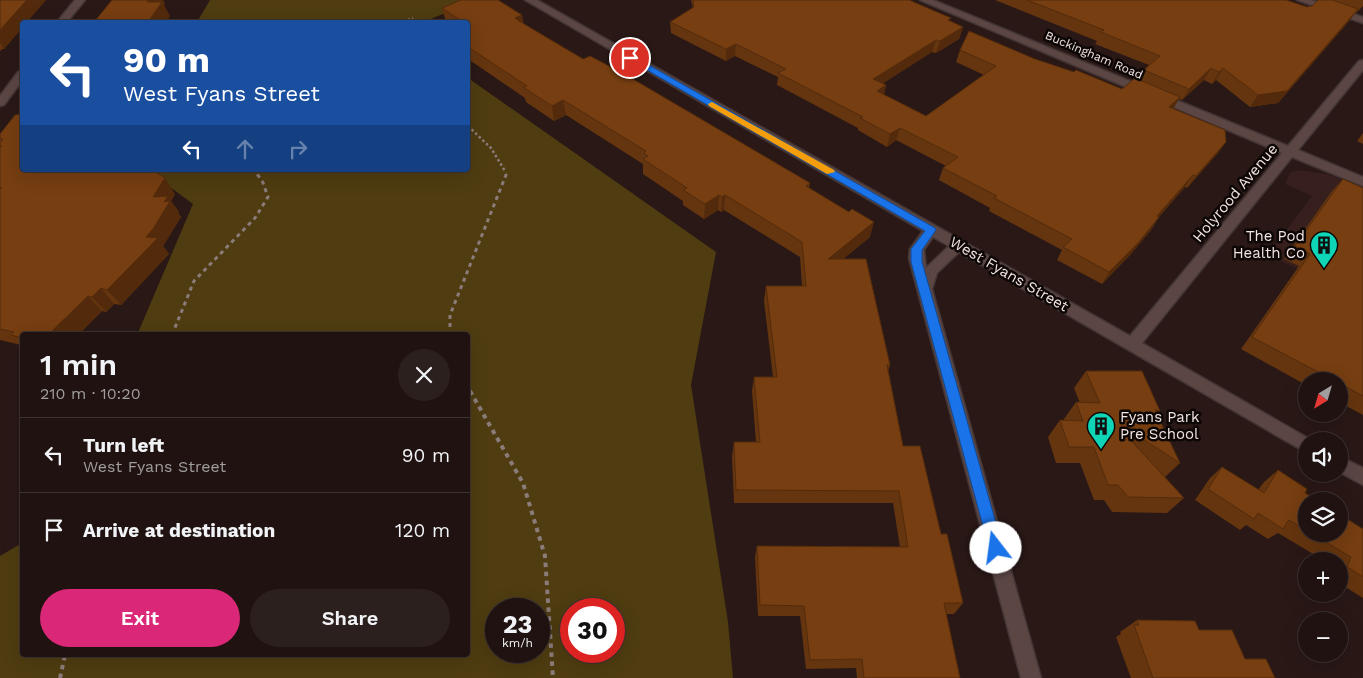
<!DOCTYPE html>
<html lang="en">
<head>
<meta charset="utf-8">
<style>
  :root { --surface:#1f1210; --page:#2c201e; --text:#f1f3f6; --muted:#a19e9f; --line:#3c3230; --accent:#db2777 }
  body { margin:0; font-family:"Work Sans",sans-serif; background:var(--page); color:var(--text); height:100vh; display:flex; flex-direction:column; font-size:19px; white-space:nowrap }
  * { box-sizing:border-box; margin:0 }
  p { font-size:16px; color:var(--muted) }
  .icon { flex:none; width:28px; height:28px; fill:none; stroke:currentColor; stroke-width:2; stroke-linecap:round; stroke-linejoin:round }
  .map { position:relative; flex:1; overflow:hidden }
  .side { position:absolute; left:20px; top:332px; width:450px; height:325px; display:flex; flex-direction:column; background:var(--surface); border-radius:5px; box-shadow:0 5px 20px #0002,0 0 0 1px var(--line) }
  .side>* { flex:none }
  .top-card { position:absolute; left:20px; top:20px; width:450px; height:152px; border-radius:5px; box-shadow:0 5px 20px #0002,0 0 0 1px var(--line); background:#1a4fa0; color:#fff; overflow:hidden }
  .needle { width:32px; rotate:217deg }
  .tools { position:absolute; left:1298px; top:372px; display:grid; gap:10px }
  .tools a { display:grid; place-items:center; width:50px; height:50px; border-radius:50%; background:var(--surface); box-shadow:0 5px 20px #0002,0 0 0 1px var(--line); font-size:25px }
  .speed { position:absolute; left:485px; top:598px; display:flex; gap:10px; font-size:25px; font-weight:700; text-align:center }
  .speed>* { display:grid; place-content:center; width:65px; height:65px; border-radius:50%; background:var(--surface); box-shadow:0 5px 20px #0002,0 0 0 1px var(--line); line-height:1 }
  .speed small { font-size:12px; font-weight:400 }
  .speed .limit { border:8px solid #d22; background:#fff; color:#111 }
  .pin { position:absolute; display:grid; place-items:center; width:42px; height:42px; color:#fff; margin:-21px; border:2px solid #fff; border-radius:50%; box-shadow:0 1px 5px #0007 }
  .me { position:absolute; width:55px; margin:-28px; rotate:345deg; stroke-linejoin:round; filter:drop-shadow(0 0 4px #0008) }
  .turn { display:flex; align-items:center; gap:18px; height:105px; padding:0 20px; font-size:22px }
  .turn .icon { width:65px; height:65px; stroke-width:2.5 }
  .turn b { display:block; font-size:35px; line-height:42px }
  .lanes { display:flex; align-items:center; height:48px; padding:0 20px; background:#0003; justify-content:center; gap:25px; direction:ltr }
  .lanes .off { opacity:.35 }
  .round { display:grid; place-items:center; flex:none; width:52px; height:52px; border-radius:26px; background:var(--page) }
  .headline { display:flex; align-items:center; justify-content:space-between; height:85px; padding:0 20px }
  h1 { font-size:30px; font-weight:600; line-height:38px }
  .primary-button { display:flex; gap:10px; margin-top:auto; padding:10px 20px }
  .primary-button a { flex:1; height:58px; border-radius:30px; background:var(--accent); color:#fff; font-size:20px; font-weight:600; line-height:58px; text-align:center }
  .primary-button a+a { background:var(--page); color:var(--text) }
  ul { padding:0; list-style:none }
  li { display:flex; align-items:center; gap:15px; height:75px; padding:0 20px; border-top:1px solid var(--line) }
  li div { flex:1 }
  li b { display:block; font-size:19px }
  li em { font-style:normal }
  .map>svg:first-child { display:block }
  .built { fill:#371f1d }
  .green { fill:#4f3c11; fill-rule:evenodd }
  .lines { fill:none; stroke-linecap:round; stroke-linejoin:round }
  .minor-casing { stroke:#423534; stroke-width:3 }
  .path-far2 { stroke:#8b7c7a; stroke-width:2.5; stroke-dasharray:2.5 2.5; stroke-linecap:butt }
  .path-far1 { stroke:#8b7c7a; stroke-width:3; stroke-dasharray:4 4; stroke-linecap:butt }
  .path { stroke:#8b7c7a; stroke-width:4; stroke-dasharray:4.5 4.5; stroke-linecap:butt }
  .minor { fill:#5b4644; fill-rule:evenodd }
  .wall { fill:#65350f }
  .shaded-wall { fill:#532b0c }
  .building { fill:#763e11; stroke:#532b0c }
  .route { fill:#1a73e8; stroke:#114b97 }
  .slow { fill:#f59e0b }
  .labels { text-anchor:middle; stroke-width:5; stroke-linejoin:round; paint-order:stroke }
  .far-street-label { font-size:12px; fill:#f1e4e3; stroke:#0c0605 }
  .street-label { font-size:15px; fill:#f1e4e3; stroke:#0c0605 }
  .poi-label { font-size:15px; fill:#f1e4e3; stroke:#0c0605; text-anchor:end }
</style>
</head>
<body>
<div class="map">
<svg width="1363" height="678" viewBox="0 0 1363 678">
  <rect width="100%" height="100%" fill="#291816"/>
  <path class="built" d="M1298 170 1327 174 1363 188V300L1268 255 1312 196 1285 184 1290 173Z"/>
  <path class="green" d="M210 0H478L423 22H197Z
    M468 78 716 252 691 385 728 622 733 678H0V556L22 543V655H468V335H137L193 204 147 170H468ZM496 609H539V651H496ZM571 609H614V651H571Z"/>
  <g class="lines">
    <g class="minor-casing">
      <path id="minor" d="M75 0H85L67 22H57Z
        M525 0H537L1130 336 1282 153 920 0H933L1288 146 1359 61 1363 60V70L1298 150 1363 177V186L1292 157 1142 343 1313 441H1306V451L1300 449 959 252 937 273 932 289 1041 678H1021L909 258 910 249 923 231ZM933 237 949 246 926 268 924 250Z
        M1297 0H1311L1363 17V23Z
        M22 71V81L4 105 0 106V96L18 72Z
        M1339 456 1363 468V485L1339 472Z"/>
    </g>
    <path class="path-far2" d="M403 22 413 18
      M468 126 491 148 505 171"/>
    <path class="path-far1" d="M172 335 194 281 255 218 268 197 262 180 253 170
      M450 335V315L506 175 504 170
      M468 387 471 392"/>
    <path class="path" d="M470 391 523 483 545 556 553 678
      M60 678 65 655"/>
    <use href="#minor" class="minor"/>
  </g>
  <path class="wall" d="M0 0 22 22V28L4 49H2L0 51Z
    M691 0H909L950 21 963 27 959 39 936 53 932 52 883 83 886 85 884 95 926 116 984 75 956 62 960 50 1035 59 1122 89 1139 80 1144 70 1149 65 1095 44 1097 41 995 0H1286L1307 7 1312 6 1318 0H1363V6L1356 13H1355L1350 20 1278 103 1250 107 1216 80 1212 84 1204 80 1182 100 1179 99 1173 109 1226 142 1217 154 1187 188 1185 187 1159 217 1151 230 1130 255 1102 284 1057 260 1062 250 989 211 990 208 939 180 943 168 946 166 896 140 887 147 858 130V128L777 85 778 77 735 56 726 61 671 33 670 22 693 8Z
    M442 8 524 24 583 59 810 183 809 188 870 237 843 259 890 365 888 371 903 446 941 534 963 603 954 614H946L960 678H857L856 668 806 669 800 616H758L755 557 757 546 900 547 893 503H734L732 456 734 442H756L752 391 754 377H773L764 301 766 286H802L800 257 724 210 721 212 718 210 704 219 683 205V201L643 174V164L566 115 554 121 526 102 525 98 468 59V22H446Z
    M22 115V170L175 194 171 201 179 212 178 213 181 217 163 246 169 254 121 305 114 304 106 312 102 311 78 335H22V346L21 345 0 340V134Z
    M1363 133V144L1357 141Z
    M1343 179 1363 188V415L1339 402V381H1306V385L1241 349 1299 266 1284 259 1332 191Z
    M1086 371 1160 411 1157 414 1180 463 1165 477 1184 498 1167 513 1112 512 1104 500H1094L1080 463H1056L1048 437 1060 420H1064V419L1076 402 1080 403 1074 388Z
    M1222 467 1258 490 1264 482 1278 470 1305 493 1306 501V534H1339L1363 528V598L1339 583V561H1325L1278 533 1268 539 1246 525 1240 530 1195 500 1210 478Z
    M1137 620 1199 630 1275 678H1131L1116 637 1121 634 1120 632Z"/>
  <path class="shaded-wall" d="M27 0H46L27 22H22V28L4 49 0 43V30Z
    M149 0H163L165 3 164 5 170 16 166 22H148L147 2Z
    M1358 9 1350 20 1278 103 1250 107 1258 95Z
    M522 15 525 29 515 18Z
    M963 27 959 39 936 53 940 41Z
    M936 40 932 52 871 91 873 79Z
    M736 44 735 56 726 61V49Z
    M1211 68 1204 80 1182 100 1189 89Z
    M1223 68 1216 80 1212 84 1219 72Z
    M886 85 883 97 877 91Z
    M1180 97 1173 109 1169 107Z
    M563 100 566 115 554 121 552 106Z
    M900 128 896 140 887 147 890 134Z
    M1226 142 1217 154 1187 188 1196 176Z
    M1193 175 1185 187 1149 228 1157 216Z
    M165 178 175 194 171 201 179 212 178 213 181 217 163 246 169 254 121 305 107 290 146 237 153 197Z
    M719 195 718 210 704 219 705 204Z
    M725 195 724 210 721 212 722 197Z
    M1159 217 1151 230 1130 255 1102 284 1109 272Z
    M874 222 870 237 825 274 828 259Z
    M101 288 114 304 106 312 92 297Z
    M88 296 102 311 78 335H48Z"/>
  <path class="building" d="M0 0H27L0 30Z
    M112 0H149L147 2H162L148 22H94Z
    M461 0H498L522 15 515 18 519 21 583 59 590 56 626 75 810 183 806 186 849 212 852 209 874 222 828 259H866L890 365H887L903 446H920L941 534H947L963 603H944L960 678H864L862 659 810 660 804 606 760 605 757 546 908 547 899 491 736 490 734 442H760L754 377H777L766 286H806L802 242 725 195 722 197 719 195 705 204 683 190 687 188 643 159 648 156 644 153 646 151 563 100 552 106 523 87 527 86 468 47V22H454L460 20 442 8Z
    M693 0H909L951 18 948 20 963 27 940 41 936 40 873 79 886 85 877 91 926 116 996 66 960 50 969 31 1035 59 1074 72 1076 70 1122 89 1135 78 1180 97 1169 107 1225 130 1226 142 1196 176 1193 175 1157 216 1159 217 1138 243 1109 272 1063 247 1072 239 994 198 997 196 943 168 958 157 900 128 890 134 860 118 863 117 778 73 786 69 736 44 726 49 670 22 694 7Z
    M1027 0H1286L1307 7 1312 6 1318 0H1332L1358 9 1287 91 1258 95 1223 68 1219 72 1211 68 1189 89 1144 70 1160 56 1101 32 1104 30Z
    M22 114V170H153L165 178 153 197 168 196 164 202 170 201 153 229 146 237 158 238 107 290 101 288 92 297 88 296 48 335H22V338L11 335 14 332 0 329V189L2 188H0V148L2 146H0V143L3 139H0V134L15 115Z
    M1343 179 1363 188V396L1339 383V381H1335L1252 337 1310 254 1295 246Z
    M1086 371H1142L1160 411 1155 410 1180 463 1127 429 1124 433 1184 498 1128 497 1118 485H1108L1094 447H1069L1060 420 1083 421 1076 402 1100 403Z
    M1222 467 1264 493 1278 470 1307 489 1305 493 1318 501H1306V530L1289 520 1283 529 1258 513 1254 519 1208 489Z
    M1339 514 1363 529V577L1347 567 1351 557 1312 534H1339Z
    M1137 620 1195 621 1199 630H1232L1245 659H1266L1275 678H1153L1134 625H1139Z"/>
  <path class="route" d="M628 56H633L935 228 936 230 922 250V262L1003 548 1001 553 996 555 991 553 989 548 911 262V249L925 231 628 59Z"/>
  <path class="slow" d="M712 102 834 170 835 172 827 174 709 106 708 104Z"/>
  <defs>
    <g id="building-pin" transform="scale(1.4375)"><path d="M0 17L-7.5 6A9.5 9.5 0 1 1 7.5 6Z" fill="#0dd5b5" stroke="#0c0605"/><path d="M-4-6H4V6H1V3H-1V6H-4ZM-2.5-4.3h1.7v1.8h-1.7ZM.8-4.3h1.7v1.8H.8ZM-2.5-1h1.7V.8h-1.7ZM.8-1h1.7V.8H.8Z" fill="#111"/></g>
  </defs>
  <g fill-rule="evenodd">
    <use href="#building-pin" x="1324" y="245"/>
    <use href="#building-pin" x="1101" y="426"/>
  </g>
  <g class="labels">
    <g class="far-street-label">
      <text transform="translate(1094 55) rotate(23)" y="4">Buckingham Road</text>
    </g>
    <g class="street-label">
      <text transform="translate(1235 193) rotate(-50)" y="5">Holyrood Avenue</text>
      <text transform="translate(1009 274) rotate(30)" y="5">West Fyans Street</text>
    </g>
    <g class="poi-label">
      <text x="1305" y="241">The Pod<tspan x="1305" dy="17">Health Co</tspan></text>
      <text x="1120" y="422" text-anchor="start">Fyans Park<tspan x="1120" dy="17">Pre School</tspan></text>
    </g>
  </g>
</svg>
<div class="tools">
<a><svg class="needle" viewBox="-14 -14 28 28"><path d="M0-13l5 13h-10z" fill="#e53935"/><path d="M0 13l5-13h-10z" fill="#a19e9f"/></svg></a>
<a><svg class="icon" aria-label="sound" viewBox="0 0 24 24"><path d="M4 9h4l5-4v14l-5-4H4zM17 9q2 3 0 6"/></svg></a>
<a><svg class="icon" aria-label="layers" viewBox="0 0 24 24"><path d="M12 4l9 5-9 5-9-5zM3 14l9 5 9-5"/></svg></a>
<a>+</a>
<a>−</a>
</div>
<div class="speed"><div>23<small>km/h</small></div><div class="limit">30</div></div>
<div class="pin" style="left:630px;top:58px;background:#d93025"><svg class="icon" aria-label="arrive" viewBox="0 0 24 24"><path d="M6 21V4h12l-3 4 3 4H6"/></svg></div>
<svg class="me" style="left:996px;top:548px" viewBox="-20 -20 40 40"><circle r="19" fill="#fff"/><path d="M0-13L10 11 0 6-10 11z" fill="#1a73e8"/></svg>
<div class="top-card">
<div class="turn"><svg class="icon" aria-label="left" viewBox="0 0 24 24"><path d="M17 20v-9H6M10 6l-5 5 5 5"/></svg><div><b>90 m</b>West Fyans Street</div></div>
<div class="lanes"><svg class="icon" aria-label="left" viewBox="0 0 24 24"><path d="M17 20v-9H6M10 6l-5 5 5 5"/></svg><svg class="icon off" aria-label="ahead" viewBox="0 0 24 24"><path d="M12 20V5M6 11l6-6 6 6"/></svg><svg class="icon off" aria-label="right" viewBox="0 0 24 24"><path d="M7 20v-9h11M14 6l5 5-5 5"/></svg></div>
</div>
<section class="side">
<div class="headline"><div><h1>1 min</h1><p>210 m · 10:20</p></div><a class="round"><svg class="icon" aria-label="close" viewBox="0 0 24 24"><path d="M6 6l12 12M18 6L6 18"/></svg></a></div>
<ul>
<li><svg class="icon" aria-label="left" viewBox="0 0 24 24"><path d="M17 20v-9H6M10 6l-5 5 5 5"/></svg><div><b>Turn left</b><p>West Fyans Street</p></div><em>90 m</em></li>
<li><svg class="icon" aria-label="arrive" viewBox="0 0 24 24"><path d="M6 21V4h12l-3 4 3 4H6"/></svg><div><b>Arrive at destination</b></div><em>120 m</em></li>
</ul>
<div class="primary-button"><a>Exit</a><a>Share</a></div>
</section>
</div>
</body>
</html>
